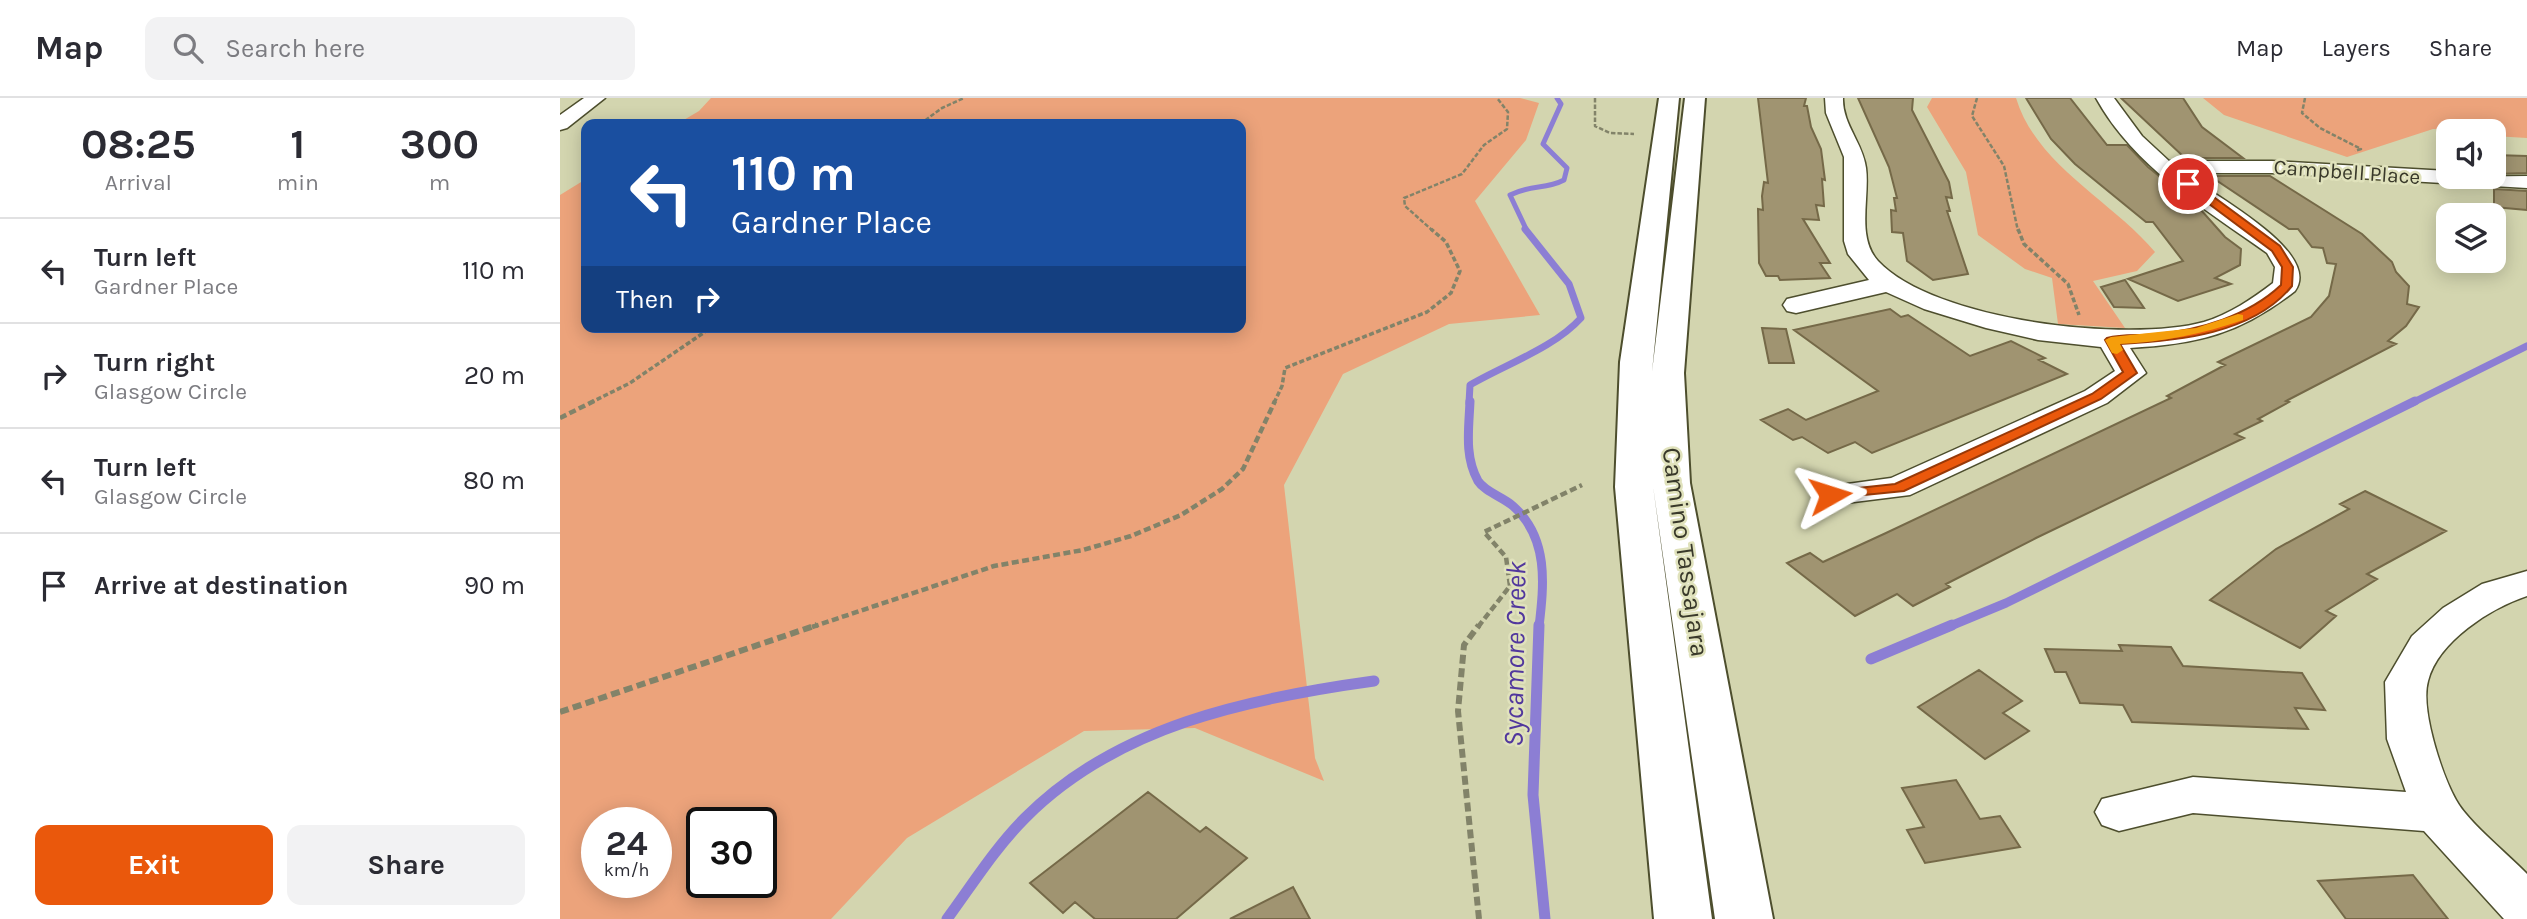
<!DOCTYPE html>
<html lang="en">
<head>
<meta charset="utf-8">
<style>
  :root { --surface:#fff; --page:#f2f2f3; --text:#2b2b33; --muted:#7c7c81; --line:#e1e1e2; --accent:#ea580c }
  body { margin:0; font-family:Karla,sans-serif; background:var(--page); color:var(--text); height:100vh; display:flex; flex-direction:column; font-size:26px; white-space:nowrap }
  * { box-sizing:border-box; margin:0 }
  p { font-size:23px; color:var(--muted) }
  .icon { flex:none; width:38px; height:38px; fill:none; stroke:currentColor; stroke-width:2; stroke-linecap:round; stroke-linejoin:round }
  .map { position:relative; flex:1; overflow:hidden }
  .sheet { display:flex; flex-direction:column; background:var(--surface); width:560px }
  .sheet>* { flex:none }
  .hud { position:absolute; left:21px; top:21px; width:665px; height:214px; border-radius:14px; box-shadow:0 4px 18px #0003; background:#1a4fa0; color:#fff; overflow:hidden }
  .buttons { position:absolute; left:1876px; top:21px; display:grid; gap:14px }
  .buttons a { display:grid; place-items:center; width:70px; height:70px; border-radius:14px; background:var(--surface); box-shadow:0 4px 18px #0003; font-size:35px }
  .speed { position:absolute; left:21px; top:709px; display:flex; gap:14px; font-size:35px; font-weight:700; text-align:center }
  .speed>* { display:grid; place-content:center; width:91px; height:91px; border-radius:50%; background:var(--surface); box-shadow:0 4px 18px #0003; line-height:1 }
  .speed small { font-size:18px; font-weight:400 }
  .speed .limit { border:4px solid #111; border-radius:10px; background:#fff; color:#111 }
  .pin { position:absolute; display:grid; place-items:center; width:60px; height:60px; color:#fff; margin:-30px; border:4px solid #fff; border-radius:50%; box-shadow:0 2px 7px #0007 }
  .me { position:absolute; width:77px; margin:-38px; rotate:84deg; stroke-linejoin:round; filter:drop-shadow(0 0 5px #0008) }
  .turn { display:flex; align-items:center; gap:24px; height:147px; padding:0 35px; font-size:32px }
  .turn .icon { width:91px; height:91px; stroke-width:2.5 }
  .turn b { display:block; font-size:49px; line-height:60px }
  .then { display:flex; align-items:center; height:66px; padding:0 35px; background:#0003; gap:14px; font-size:26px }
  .eta { display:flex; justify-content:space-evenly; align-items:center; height:119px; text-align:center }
  .eta b { font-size:42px; font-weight:700; line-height:49px }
  .button { display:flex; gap:14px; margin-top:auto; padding:14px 35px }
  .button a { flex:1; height:80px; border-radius:14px; background:var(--accent); color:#fff; font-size:28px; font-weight:700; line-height:80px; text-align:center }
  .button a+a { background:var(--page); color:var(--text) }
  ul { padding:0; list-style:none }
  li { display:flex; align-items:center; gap:21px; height:105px; padding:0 35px; border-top:2px solid var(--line) }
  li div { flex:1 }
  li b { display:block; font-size:26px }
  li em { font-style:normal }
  header { display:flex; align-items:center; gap:42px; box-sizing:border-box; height:98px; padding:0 35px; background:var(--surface); border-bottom:2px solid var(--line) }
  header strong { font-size:33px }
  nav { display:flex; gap:38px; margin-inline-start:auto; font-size:24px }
  .search { width:490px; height:63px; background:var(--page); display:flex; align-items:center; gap:18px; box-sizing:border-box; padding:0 24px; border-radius:14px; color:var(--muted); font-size:26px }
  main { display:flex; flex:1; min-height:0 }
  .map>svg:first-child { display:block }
  .green { fill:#eca37b; fill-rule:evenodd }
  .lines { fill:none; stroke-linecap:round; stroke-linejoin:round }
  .stream-far3 { stroke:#8c7ed4; stroke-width:5 }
  .stream-far2 { stroke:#8c7ed4; stroke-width:7 }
  .stream-far1 { stroke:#8c7ed4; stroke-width:9 }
  .stream { stroke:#8c7ed4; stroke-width:11 }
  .building { fill:#a09471; stroke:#756948; stroke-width:2 }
  .minor-casing { stroke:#4d4e2d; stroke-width:3 }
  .major-casing { stroke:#4d4e2d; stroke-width:4 }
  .path-far3 { stroke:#828369; stroke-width:2.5; stroke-dasharray:4.5 2; stroke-linecap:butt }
  .path-far2 { stroke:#828369; stroke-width:3.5; stroke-dasharray:5 2.5; stroke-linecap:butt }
  .path-far1 { stroke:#828369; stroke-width:4.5; stroke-dasharray:7 3.5; stroke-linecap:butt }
  .path { stroke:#828369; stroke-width:6; stroke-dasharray:9 4.5; stroke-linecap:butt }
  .minor { fill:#fff; fill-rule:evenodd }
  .major { fill:#fff; fill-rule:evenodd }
  .route { fill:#ea580c; stroke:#983908; stroke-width:2 }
  .slow { fill:#f59e0b }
  .labels { text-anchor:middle; stroke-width:5; stroke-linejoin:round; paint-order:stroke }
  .far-street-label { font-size:21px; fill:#39392a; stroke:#e0e2bc }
  .street-label { font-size:26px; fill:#39392a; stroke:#e0e2bc }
  .water-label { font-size:28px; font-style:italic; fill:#51379d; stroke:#e0e2bc }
</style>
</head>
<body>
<header>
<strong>Map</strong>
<div class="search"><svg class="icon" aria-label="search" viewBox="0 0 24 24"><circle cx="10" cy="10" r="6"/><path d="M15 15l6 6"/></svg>Search here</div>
<nav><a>Map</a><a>Layers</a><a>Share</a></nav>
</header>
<main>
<section class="sheet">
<div class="eta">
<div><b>08:25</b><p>Arrival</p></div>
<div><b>1</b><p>min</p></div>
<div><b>300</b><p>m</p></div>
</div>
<ul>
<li><svg class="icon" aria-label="left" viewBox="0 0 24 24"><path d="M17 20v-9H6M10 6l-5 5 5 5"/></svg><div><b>Turn left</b><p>Gardner Place</p></div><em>110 m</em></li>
<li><svg class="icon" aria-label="right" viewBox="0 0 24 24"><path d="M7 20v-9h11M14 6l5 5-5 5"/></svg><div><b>Turn right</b><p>Glasgow Circle</p></div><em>20 m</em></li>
<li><svg class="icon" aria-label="left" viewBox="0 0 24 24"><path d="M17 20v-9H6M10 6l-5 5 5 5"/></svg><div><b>Turn left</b><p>Glasgow Circle</p></div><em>80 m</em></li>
<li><svg class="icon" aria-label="arrive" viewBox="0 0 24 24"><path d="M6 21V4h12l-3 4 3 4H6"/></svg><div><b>Arrive at destination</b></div><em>90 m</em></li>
</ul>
<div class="button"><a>Exit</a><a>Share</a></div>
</section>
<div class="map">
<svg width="1967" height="821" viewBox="0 0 1967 821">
  <rect width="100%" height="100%" fill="#d3d5af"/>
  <path class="green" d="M151 0H960L979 5 966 42 915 103 980 217 889 226 783 276 724 387 755 660 764 683 635 630 524 633 347 740 271 821H0V97L26 81V229H681V26H117L139 13ZM37 724H96V784H37ZM142 724H201V784H142Z
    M1372 0H1456C1476 67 1552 103 1595 154L1577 173 1533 183 1565 230 1498 226 1492 180 1465 171 1418 137 1406 74 1367 9Z
    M1643 0H1967V40L1934 38V33L1873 31 1787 59 1664 17Z"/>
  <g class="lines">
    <path class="stream-far3" d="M967 133 950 97C972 86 985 92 1004 82L1007 70 983 46 1001 6 997 0"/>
    <path class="stream-far2" d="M909 305 910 287C946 266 994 250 1021 220L1009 186 965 131
      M1852 305 1967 248"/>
    <path class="stream-far1" d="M910 303C909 330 904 358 918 383 925 394 943 399 953 408 989 440 984 486 979 529
      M1388 529 1446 505 1855 303"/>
    <path class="stream" d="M979 527 973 697 985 821
      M1311 561 1392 527
      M387 821C412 787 435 750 465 720 556 628 690 600 814 583"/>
  </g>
  <path class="building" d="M1198 0H1246L1244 8H1247L1251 29 1261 51 1265 82 1262 81 1264 108 1256 107 1259 122 1243 121 1270 165H1260L1270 180 1220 182 1218 178H1206L1199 165 1198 111 1203 112 1202 98 1204 84 1208 85Z
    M1298 0H1353L1352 12 1389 84 1392 100 1386 99 1390 113H1387L1408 176 1373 182 1347 163 1343 135 1332 134 1331 112 1336 113 1334 100H1337L1329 69Z
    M1466 0H1510L1547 47H1567L1588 69 1641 112 1665 139 1681 151 1680 167 1655 180 1671 186 1618 203 1568 181 1623 163 1593 124H1586L1515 66 1491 41Z
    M1561 0H1623L1642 29 1683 60H1625Z
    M1934 57 1967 58V75L1934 76Z
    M1650 78H1710L1802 136 1832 164 1836 174 1849 188 1847 206 1859 209 1846 228 1828 243 1836 246 1726 303 1729 304 1698 321 1702 323 1675 336 1684 340 1476 440 1386 486 1390 489 1353 508 1337 496 1295 518 1227 465 1250 455 1263 464 1326 435 1611 300 1607 298 1665 267 1658 264 1751 219 1769 198 1776 166 1767 165 1763 150 1752 149 1738 131H1729Z
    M1934 91 1967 93V112L1934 109Z
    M1565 182 1584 210 1554 209 1541 189Z
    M1330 211 1341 219 1348 217 1410 258 1451 243 1485 260 1479 262 1507 276 1312 355 1295 344 1268 355 1242 339 1233 342 1201 322 1228 311 1246 322 1318 293 1234 232Z
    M1202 230 1226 231 1234 265H1209Z
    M1805 393 1886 433 1807 476 1817 481 1766 513 1776 518 1740 550 1650 502 1716 451 1789 411 1780 406Z
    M1559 547 1611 549 1623 568 1742 575 1765 612 1735 610 1748 631 1572 624 1563 607 1520 605 1506 574H1495L1485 551 1562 553Z
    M1419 572 1462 603 1443 615 1469 633 1425 661 1358 609Z
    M1396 682 1420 721 1440 718 1460 749 1365 765 1347 732 1364 729 1342 690Z
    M588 694 640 734 646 729 687 760 616 821H535L515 804 503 815 470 785Z
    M1853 777 1888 821H1786L1758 783Z
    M733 789 750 821H670Z"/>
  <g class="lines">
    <g class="minor-casing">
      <path id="minor" d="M24 0H45L7 30 0 32V17Z
        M1265 0H1283C1282 26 1303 45 1306 70 1310 99 1296 139 1318 163 1374 223 1568 245 1644 224 1670 216 1692 201 1713 185L1715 169 1707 155C1644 110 1574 69 1536 0H1554L1582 38 1609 63H1712L1888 73V79L1967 78V90L1712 75H1624C1651 96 1763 154 1735 193 1680 236 1639 246 1570 250L1586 275 1547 305 1350 397 1270 407 1258 404 1253 397 1258 390 1331 380 1525 293 1555 273 1541 249 1478 242 1426 230 1364 211 1326 194 1236 215 1227 213 1223 207 1227 201 1309 182 1288 156 1284 143V59L1266 15Z
        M1967 473V498C1931 510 1878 543 1868 583 1860 611 1882 677 1896 702 1907 723 1949 757 1967 776V821H1944L1864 733 1633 715 1559 733 1542 727 1535 714 1542 701 1633 679 1846 694 1827 641 1825 584 1852 538 1883 510 1922 486Z"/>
    </g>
    <g class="major-casing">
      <path id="major" d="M1099 0H1119L1092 274 1125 0H1145L1124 275 1130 385 1213 821H1155L1093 388 1152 821H1094L1055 389 1060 264Z"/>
    </g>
    <path class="path-far3" d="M1035 0V28L1050 35 1074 36
      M1417 0 1412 18 1444 68 1458 133
      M1745 0 1742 15 1760 30 1801 51 1795 53
      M360 26 382 10 404 0
      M873 133 845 108 844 100 902 76 924 47 947 31 948 14 937 0"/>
    <path class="path-far2" d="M1458 131 1464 146 1508 186 1519 217
      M30 305 70 285 152 229
      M714 305 722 288 725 270 867 214 891 195 900 173 886 144 871 131"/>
    <path class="path-far1" d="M0 320 34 303
      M252 529 434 468 523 452 571 438 621 417 662 391 683 371 715 303
      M918 529 950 488 946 459 924 434 1022 387"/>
    <path class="path" d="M0 614 257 527
      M919 821 898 613 904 547 919 527"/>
    <use href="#minor" class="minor"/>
    <use href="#major" class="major"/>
  </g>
  <path class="route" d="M1625 83H1632L1720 148 1733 169 1732 188C1693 236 1618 243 1560 246L1577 275 1541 301 1344 393 1265 401V394L1270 393 1335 386 1532 296 1563 274 1545 242 1547 240C1563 236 1580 238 1596 236 1640 232 1688 218 1721 187L1722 169 1712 153 1625 88Z"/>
  <path class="slow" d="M1678 216 1683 217V222C1642 236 1603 244 1560 246L1563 252 1557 256 1552 255 1545 242 1551 239 1636 230Z"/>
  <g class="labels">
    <g class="far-street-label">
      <text transform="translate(1787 74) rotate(4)" y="7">Campbell Place</text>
    </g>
    <g class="street-label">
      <text transform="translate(1126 454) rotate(82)" y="9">Camino Tassajara</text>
    </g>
    <g class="water-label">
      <text transform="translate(954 556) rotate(-89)" y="10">Sycamore Creek</text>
    </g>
  </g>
</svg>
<div class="buttons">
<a><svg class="icon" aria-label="sound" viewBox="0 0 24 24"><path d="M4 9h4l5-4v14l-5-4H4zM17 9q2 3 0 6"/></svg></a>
<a><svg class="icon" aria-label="layers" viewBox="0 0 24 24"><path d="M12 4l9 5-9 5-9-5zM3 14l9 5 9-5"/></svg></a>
</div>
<div class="speed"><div>24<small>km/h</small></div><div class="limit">30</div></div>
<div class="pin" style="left:1628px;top:86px;background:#d93025"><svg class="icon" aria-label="arrive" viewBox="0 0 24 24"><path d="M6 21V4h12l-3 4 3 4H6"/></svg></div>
<svg class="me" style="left:1270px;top:397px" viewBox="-20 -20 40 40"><path d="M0-17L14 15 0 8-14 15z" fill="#ea580c" stroke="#fff" stroke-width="4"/></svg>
<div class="hud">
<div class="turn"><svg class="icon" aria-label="left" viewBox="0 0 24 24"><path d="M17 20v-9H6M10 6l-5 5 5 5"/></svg><div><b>110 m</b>Gardner Place</div></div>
<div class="then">Then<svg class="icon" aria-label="right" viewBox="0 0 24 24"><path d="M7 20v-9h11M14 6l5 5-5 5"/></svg></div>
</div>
</div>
</main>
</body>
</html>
